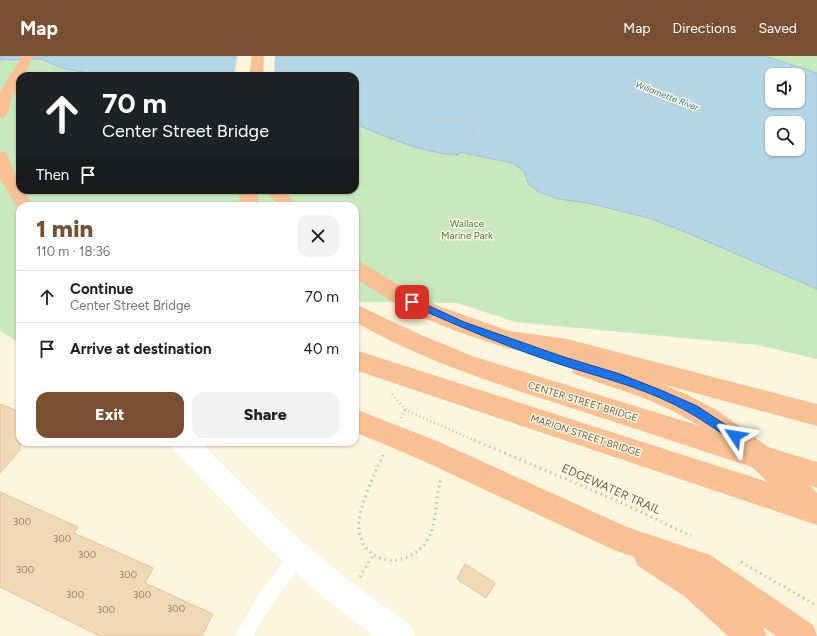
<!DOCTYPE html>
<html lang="en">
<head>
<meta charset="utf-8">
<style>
  :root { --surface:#fff; --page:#f2f2f2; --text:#202124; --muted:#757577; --line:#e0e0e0; --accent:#7a4e31 }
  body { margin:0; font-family:Figtree,sans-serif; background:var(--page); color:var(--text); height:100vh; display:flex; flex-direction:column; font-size:15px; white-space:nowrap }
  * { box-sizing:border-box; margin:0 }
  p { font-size:13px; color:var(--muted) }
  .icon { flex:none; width:22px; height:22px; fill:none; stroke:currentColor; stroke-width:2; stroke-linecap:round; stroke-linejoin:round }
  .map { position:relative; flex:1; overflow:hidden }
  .panel { position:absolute; left:16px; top:146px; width:343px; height:244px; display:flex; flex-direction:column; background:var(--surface); border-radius:12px; box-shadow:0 1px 3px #0004 }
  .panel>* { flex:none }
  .banner { position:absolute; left:16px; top:16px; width:343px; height:122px; border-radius:12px; box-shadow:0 1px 3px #0004; background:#202124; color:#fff; overflow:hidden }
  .tools { position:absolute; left:765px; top:12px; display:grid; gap:8px }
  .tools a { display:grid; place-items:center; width:40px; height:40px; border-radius:8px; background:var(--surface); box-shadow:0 1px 3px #0004; font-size:20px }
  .pin { position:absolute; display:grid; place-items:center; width:34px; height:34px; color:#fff; margin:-17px; border-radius:8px; box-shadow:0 2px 6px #0006 }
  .me { position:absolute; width:44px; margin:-22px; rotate:303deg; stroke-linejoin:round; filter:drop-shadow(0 0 3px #0008) }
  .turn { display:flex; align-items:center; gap:14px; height:84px; padding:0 20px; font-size:18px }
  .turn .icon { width:52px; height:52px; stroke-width:2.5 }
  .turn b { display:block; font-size:28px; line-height:34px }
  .then { display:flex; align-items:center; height:38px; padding:0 20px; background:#0003; gap:8px; font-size:15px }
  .round { display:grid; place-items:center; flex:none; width:42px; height:42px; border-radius:12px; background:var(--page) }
  .summary { display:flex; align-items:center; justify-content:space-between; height:68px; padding:0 20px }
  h1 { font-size:24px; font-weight:800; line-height:30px; color:var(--accent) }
  .action { display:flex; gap:8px; margin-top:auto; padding:8px 20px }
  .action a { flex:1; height:46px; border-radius:12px; background:var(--accent); color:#fff; font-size:16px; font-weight:800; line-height:46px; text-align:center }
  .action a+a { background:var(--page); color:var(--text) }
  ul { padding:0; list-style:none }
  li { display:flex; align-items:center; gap:12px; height:52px; padding:0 20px; border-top:1px solid var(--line) }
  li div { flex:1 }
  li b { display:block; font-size:15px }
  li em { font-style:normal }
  header { display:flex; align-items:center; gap:24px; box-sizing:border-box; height:56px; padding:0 20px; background:var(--accent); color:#fff }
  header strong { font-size:19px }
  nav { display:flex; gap:22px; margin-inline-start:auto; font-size:14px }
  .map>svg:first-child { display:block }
  .green { fill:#c7e9bd }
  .water { fill:#b3d5e5; stroke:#99c2d7; fill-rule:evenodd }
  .pier { fill:#fcf6de }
  .building { fill:#f2d9b5; stroke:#e5c295 }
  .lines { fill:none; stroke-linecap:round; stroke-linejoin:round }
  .path-far2 { stroke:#d6bc99; stroke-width:1.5; stroke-dasharray:0.5 2; stroke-linecap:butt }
  .path-far1 { stroke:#d6bc99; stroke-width:2.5; stroke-dasharray:1 3; stroke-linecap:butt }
  .path { stroke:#d6bc99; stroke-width:3; stroke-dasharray:1.5 4; stroke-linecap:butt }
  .lane { fill:#fff; fill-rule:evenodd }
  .street { fill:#fff; fill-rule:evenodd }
  .highway { fill:#f8c093; fill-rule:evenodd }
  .route { fill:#1a73e8; stroke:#114b97 }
  .labels { text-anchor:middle; stroke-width:3; stroke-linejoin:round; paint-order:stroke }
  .far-water-label { font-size:9px; font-style:italic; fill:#457994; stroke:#fff9e4 }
  .park-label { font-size:10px; fill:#477e40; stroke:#fff9e4 }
  .street-label { font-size:10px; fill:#725e46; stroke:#fff9e4 }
  .near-number-label { font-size:10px; fill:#927d62 }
  .near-street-label { font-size:12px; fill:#725e46; stroke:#fff9e4 }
</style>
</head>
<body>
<header>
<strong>Map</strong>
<nav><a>Map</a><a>Directions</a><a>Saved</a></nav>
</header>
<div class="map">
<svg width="817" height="580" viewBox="0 0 817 580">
  <rect width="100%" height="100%" fill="#fcf6de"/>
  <path class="green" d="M765 0H817V17L767 1Z
    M41 3 62 12 104 20H20V134H355V68C388 81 421 97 458 99V96L512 107 524 115 528 127 600 151 649 162 688 177 817 233V303L758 289 515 266 457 247 355 246V150H20V287L0 275V4Z"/>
  <path class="water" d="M0 0H765L817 17V233L688 177 649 162 587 147 559 143 537 135 528 127 524 115 512 107 459 96 458 99C421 97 388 81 355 68V20H104L62 12 41 3 0 4ZM772 19H798V45H772ZM772 67H798V93H772Z"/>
  <path class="pier" d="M237 0H275L274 20H234Z"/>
  <path class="building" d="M0 348 20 356V394L0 417Z
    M0 436 78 471 74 477 153 512 145 527 213 558 202 580H100L0 531Z
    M465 508 495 527 486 542 457 523Z"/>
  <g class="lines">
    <path class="path-far2" d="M235 20 238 0
      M436 63 477 69 468 102"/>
    <path class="path-far1" d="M392 338 405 353 412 357 476 385
      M401 362 405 353"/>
    <path class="path" d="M474 384 622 447 691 480
      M383 399C375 417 356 455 359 475 365 512 411 513 428 483 438 465 434 443 441 424
      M741 506 817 550
      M360 521 373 499"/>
    <path class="lane" d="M298 492 304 494 306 500 304 506 273 547 253 580H235L261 535 292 494Z"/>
    <path class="street" d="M171 386H200L277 463 313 495 351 526 410 569 415 580H374L330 547 293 515 258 482 174 394Z"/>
    <path class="highway" d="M22 0H34L23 20H20C20 28 16 32 13 39 10 46 10 55 5 61L0 62V36Z
      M252 0H264L263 20H249Z
      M0 95 6 97 8 100 20 130V134H22L34 150H20V155L19 154 0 123Z
      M237 134H255L261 150H243Z
      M267 134H285L296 150H278Z
      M355 205 362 207 397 228 438 250 509 275 567 283 817 348V370L662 328 688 339 718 355 768 391 817 406V432L810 429 817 437V469L355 314V294L768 426 752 411C689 390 626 370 562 349 490 326 422 304 355 266V248L419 278 472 300 700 370 671 354 644 342 574 318 571 311 575 304 509 293 453 274 424 262 383 240 355 222Z
      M355 353 437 385 627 471 710 499 813 569 817 580H776L763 571 767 580H728L684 540 638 510 634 501 614 494 419 403 355 376Z"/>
  </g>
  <path class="route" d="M412 242 464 266 564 301 620 318 663 335 697 350 738 377 740 380 738 384 735 385 731 384C718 375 704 365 690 357 651 334 607 323 565 310 512 293 460 271 409 248L408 246 409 243Z"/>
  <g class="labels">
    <g class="far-water-label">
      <text transform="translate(667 40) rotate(21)" y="3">Willamette River</text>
    </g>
    <g class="park-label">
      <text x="467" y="171">Wallace<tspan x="467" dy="12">Marine Park</tspan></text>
    </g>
    <g class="street-label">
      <text transform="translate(583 345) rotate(17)" y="4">CENTER STREET BRIDGE</text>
      <text transform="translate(586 379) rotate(18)" y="4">MARION STREET BRIDGE</text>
    </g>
    <g class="near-number-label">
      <text x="22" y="469">300</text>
      <text x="62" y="486">300</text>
      <text x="87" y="502">300</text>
      <text x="25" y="517">300</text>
      <text x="128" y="522">300</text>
      <text x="75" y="542">300</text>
      <text x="142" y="542">300</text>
      <text x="176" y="556">300</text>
      <text x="106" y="557">300</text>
    </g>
    <g class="near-street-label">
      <text transform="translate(611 433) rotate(24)" y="4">EDGEWATER TRAIL</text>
    </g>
  </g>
</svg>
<div class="tools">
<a><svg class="icon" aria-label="sound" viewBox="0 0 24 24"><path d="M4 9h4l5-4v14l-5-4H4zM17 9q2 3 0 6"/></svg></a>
<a><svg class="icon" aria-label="search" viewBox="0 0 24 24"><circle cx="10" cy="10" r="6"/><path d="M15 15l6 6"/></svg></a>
</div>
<div class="pin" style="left:412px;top:246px;background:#d93025"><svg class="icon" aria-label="arrive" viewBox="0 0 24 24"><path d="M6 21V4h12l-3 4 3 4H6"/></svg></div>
<svg class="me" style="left:735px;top:380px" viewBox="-20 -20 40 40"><path d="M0-17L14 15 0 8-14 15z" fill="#1a73e8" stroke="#fff" stroke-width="4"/></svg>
<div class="banner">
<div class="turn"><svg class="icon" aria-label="ahead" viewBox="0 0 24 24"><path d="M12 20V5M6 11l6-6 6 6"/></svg><div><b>70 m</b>Center Street Bridge</div></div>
<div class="then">Then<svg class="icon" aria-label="arrive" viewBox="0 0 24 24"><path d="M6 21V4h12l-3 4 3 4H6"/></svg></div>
</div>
<section class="panel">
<div class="summary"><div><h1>1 min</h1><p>110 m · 18:36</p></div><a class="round"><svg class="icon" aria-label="close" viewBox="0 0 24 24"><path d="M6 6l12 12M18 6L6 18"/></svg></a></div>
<ul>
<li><svg class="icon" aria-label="ahead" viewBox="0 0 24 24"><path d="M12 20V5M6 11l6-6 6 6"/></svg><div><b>Continue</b><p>Center Street Bridge</p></div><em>70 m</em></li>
<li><svg class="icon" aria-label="arrive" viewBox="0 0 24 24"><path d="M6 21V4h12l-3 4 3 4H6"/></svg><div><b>Arrive at destination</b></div><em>40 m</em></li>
</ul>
<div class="action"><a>Exit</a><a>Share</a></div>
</section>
</div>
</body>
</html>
